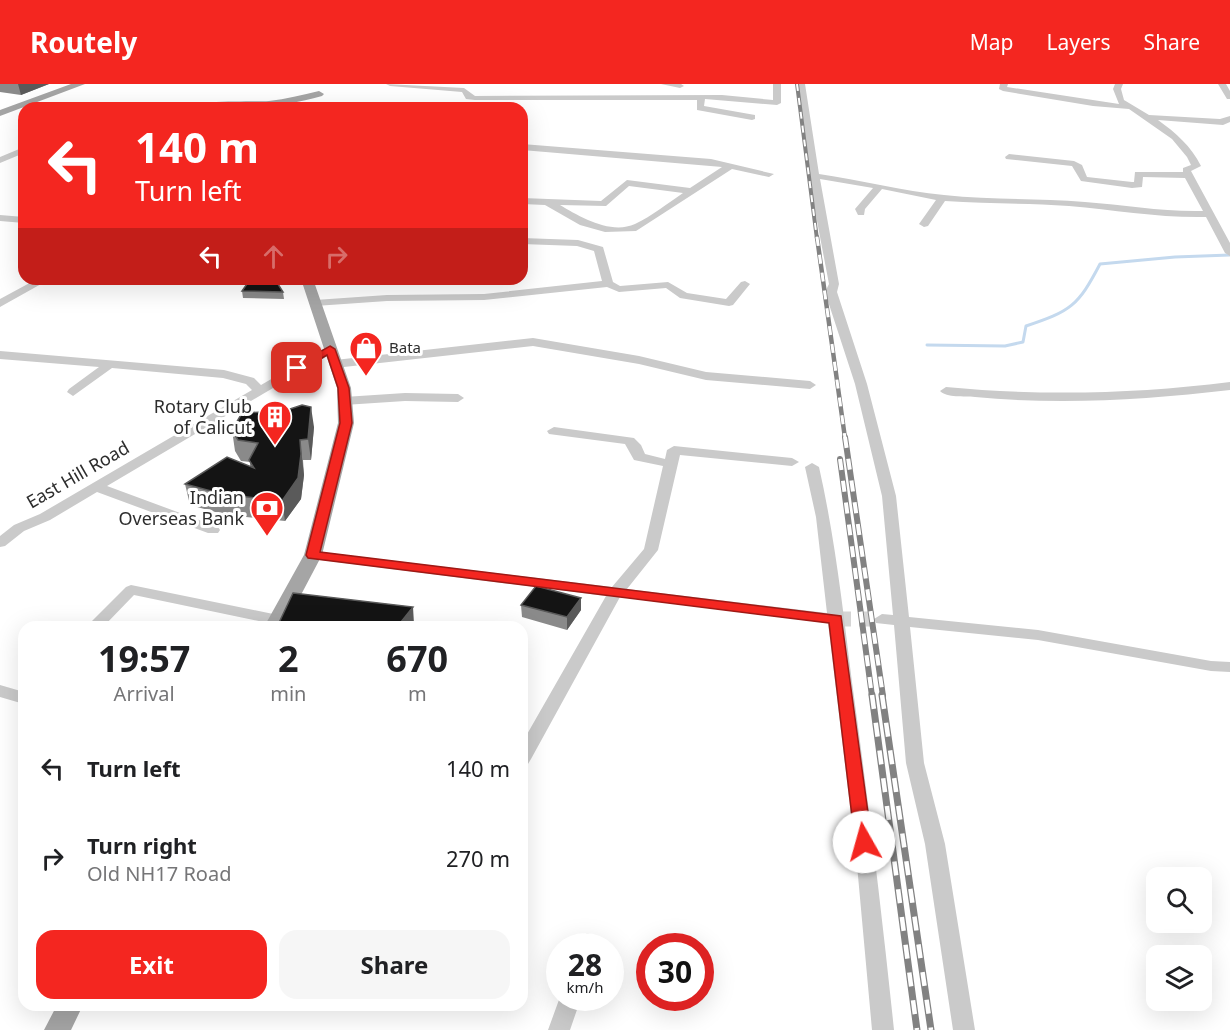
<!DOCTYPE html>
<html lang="en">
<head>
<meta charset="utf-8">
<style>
  :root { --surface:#fff; --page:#f6f6f6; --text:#202124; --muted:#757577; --accent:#f42620 }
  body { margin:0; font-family:"Noto Sans",sans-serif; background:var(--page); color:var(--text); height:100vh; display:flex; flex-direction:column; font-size:22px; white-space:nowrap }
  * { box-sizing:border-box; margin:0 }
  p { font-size:20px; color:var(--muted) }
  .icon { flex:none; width:33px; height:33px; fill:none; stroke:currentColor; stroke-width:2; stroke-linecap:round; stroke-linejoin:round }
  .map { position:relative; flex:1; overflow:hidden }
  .sheet { position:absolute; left:18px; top:537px; width:510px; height:390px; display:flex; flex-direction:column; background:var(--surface); border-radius:18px; box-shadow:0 6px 24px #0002 }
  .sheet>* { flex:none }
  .banner { position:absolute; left:18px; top:18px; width:510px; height:183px; border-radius:18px; box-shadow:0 6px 24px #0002; background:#f42620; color:#fff; overflow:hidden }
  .tools { position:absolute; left:1146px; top:783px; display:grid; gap:12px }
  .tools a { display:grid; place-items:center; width:66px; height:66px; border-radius:12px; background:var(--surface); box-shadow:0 6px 24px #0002; font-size:30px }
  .speed { position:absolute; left:546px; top:849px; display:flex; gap:12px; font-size:30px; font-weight:700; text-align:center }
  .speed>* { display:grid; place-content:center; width:78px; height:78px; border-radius:50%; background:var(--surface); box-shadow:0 6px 24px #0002; line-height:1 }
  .speed small { font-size:15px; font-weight:400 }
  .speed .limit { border:9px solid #d22; background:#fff; color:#111 }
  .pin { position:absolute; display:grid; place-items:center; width:51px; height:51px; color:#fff; margin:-26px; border-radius:12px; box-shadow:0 3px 9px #0006 }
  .me { position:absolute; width:66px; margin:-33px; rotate:353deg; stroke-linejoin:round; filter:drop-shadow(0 0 4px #0008) }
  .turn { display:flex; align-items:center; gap:21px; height:126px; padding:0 18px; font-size:27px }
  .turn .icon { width:78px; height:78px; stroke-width:2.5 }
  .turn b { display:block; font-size:42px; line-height:51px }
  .lanes { display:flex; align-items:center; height:57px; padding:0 18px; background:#0003; justify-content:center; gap:30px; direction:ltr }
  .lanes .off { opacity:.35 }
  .eta { display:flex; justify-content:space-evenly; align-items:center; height:102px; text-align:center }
  .eta b { font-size:36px; font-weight:700; line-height:42px }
  .action { display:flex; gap:12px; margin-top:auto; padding:12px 18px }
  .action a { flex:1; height:69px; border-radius:18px; background:var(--accent); color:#fff; font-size:24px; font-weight:700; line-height:69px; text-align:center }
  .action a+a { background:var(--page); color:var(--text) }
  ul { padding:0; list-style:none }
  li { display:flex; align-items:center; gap:18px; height:90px; padding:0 18px }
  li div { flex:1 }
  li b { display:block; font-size:22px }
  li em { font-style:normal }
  header { display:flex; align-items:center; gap:36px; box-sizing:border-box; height:84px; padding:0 30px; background:var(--accent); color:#fff }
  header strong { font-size:28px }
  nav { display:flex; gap:33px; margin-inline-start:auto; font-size:21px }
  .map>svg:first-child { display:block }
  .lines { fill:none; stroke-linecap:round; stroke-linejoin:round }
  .stream { stroke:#c4d9ee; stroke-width:3 }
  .minor-tunnel { stroke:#d5d5d5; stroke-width:15; stroke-dasharray:15 8; stroke-linecap:butt }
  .minor { fill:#cacaca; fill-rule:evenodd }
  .major { fill:#a5a5a5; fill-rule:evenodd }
  .rail-far3-casing { stroke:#828282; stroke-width:4 }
  .rail-far2-casing { stroke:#828282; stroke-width:4.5 }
  .rail-far1-casing { stroke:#828282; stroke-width:6 }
  .rail-casing { stroke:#828282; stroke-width:7 }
  .rail-far3 { stroke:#fff; stroke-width:2; stroke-dasharray:7; stroke-linecap:butt }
  .rail-far2 { stroke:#fff; stroke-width:3; stroke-dasharray:9; stroke-linecap:butt }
  .rail-far1 { stroke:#fff; stroke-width:4; stroke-dasharray:11; stroke-linecap:butt }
  .rail { stroke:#fff; stroke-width:4.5; stroke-dasharray:14; stroke-linecap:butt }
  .wall { fill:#8a8a8a }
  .shaded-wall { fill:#5a5a5a }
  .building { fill:#141414; stroke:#5a5a5a; stroke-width:1.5 }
  .route { fill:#f42620; stroke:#9f1915; stroke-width:1.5 }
  .labels { text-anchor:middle; stroke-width:6; stroke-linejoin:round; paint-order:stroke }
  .far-poi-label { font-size:15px; fill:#2d2d2d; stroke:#fff; text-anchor:start }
  .poi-label { font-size:18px; fill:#2d2d2d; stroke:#fff; text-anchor:end }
  .street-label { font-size:18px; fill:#2d2d2d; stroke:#fff }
</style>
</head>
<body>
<header>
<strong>Routely</strong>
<nav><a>Map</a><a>Layers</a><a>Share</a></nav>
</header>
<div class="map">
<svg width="1230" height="946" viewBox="0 0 1230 946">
  <rect width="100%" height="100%" fill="#fff"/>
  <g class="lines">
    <path class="stream" d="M927 261 1005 262 1023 258 1026 242C1071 227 1078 222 1100 180L1175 173 1230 171"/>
    <path class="minor-tunnel" d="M836 535H882"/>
    <path class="minor" d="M386 0 464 4 475 12 722 11 773 16V0H781V19L777 21 705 15 704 22 755 31V35L752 36 697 26V16H475L466 15 462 8 390 2Z
      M661 0H681L684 2 680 4Z
      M797 0H805L819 90C860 96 903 107 944 111 991 116 1038 114 1085 118 1125 121 1163 128 1203 127L1185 94 1143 93 1142 103 1132 104 1081 97 1072 82 1006 75 1005 73 1009 70 1074 77 1082 81 1087 93 1132 98H1134L1135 88H1183V84L1191 81 1187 73 1172 55 1129 25 1093 22 1003 7 999 5 1000 0H1008L1007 3 1119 20 1113 5 1115 0H1123L1121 5 1124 16 1149 31 1220 35 1230 32V38L1223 41 1158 36C1176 49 1191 62 1201 82L1191 87 1230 159V172L1225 169 1206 133C1160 134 1115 126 1069 122 1027 119 986 120 945 117L928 142 924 143 919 140 936 116 882 105 865 125 864 131H858L855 125 873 104 820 95 839 200 837 208 867 300 896 412 909 533 1038 546 1211 577 1230 578V588L1211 587 1038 556 910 543 924 679 945 760 975 946H953L925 760 906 679 894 541 876 539 874 535 882 530 893 531 882 412 855 300 825 208 829 200 813 116Z
      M1218 0H1226L1230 7V15H1227Z
      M522 60 711 75 774 90 769 93 732 85 636 147 605 148 580 141 545 121 522 120V114L601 117 627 96 690 104 722 83 522 66ZM629 102 683 109C668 119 652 132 635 140 611 151 580 133 560 121L606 122Z
      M24 63V69L0 79V73Z
      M0 131 24 133V139L0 137Z
      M522 154 578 156 603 163 613 198 620 202 668 198 687 209 726 215 741 198 745 197 750 200 733 221 729 222 680 214 666 204 619 208 607 203 484 216 387 217 315 222 309 219 315 216 387 211 484 210 602 197 594 167 577 162 522 160Z
      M37 195H50L0 223V215Z
      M129 195H152L153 197 148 200Z
      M256 195H313V196L308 199 257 201 252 198Z
      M533 254 639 272 706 288 810 297 816 301 810 305 706 296 639 280 533 262 335 284 329 280 335 276Z
      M330 261 334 262V268L107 402 218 443 220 446 218 449H208L97 408 50 436 24 447 5 462 0 463V452L14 441 40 430 252 306 246 300 223 294 112 284 73 312 67 308 69 305 99 283 0 275V267L224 286 254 294 261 301Z
      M1230 298V306C1145 316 1060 321 975 313 964 312 947 314 940 307L946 303C1041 312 1135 310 1230 298Z
      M405 309 458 310 464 314 458 318 405 317 344 321 338 317 344 313Z
      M554 343 634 354 641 361 645 370 665 375 667 366 674 362 792 374 799 378 792 382 680 371 658 466 627 505 827 529 816 433 805 383 812 379 819 383C835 454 843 526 852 598 868 714 882 830 894 946H872L857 781 828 539 620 513 531 675 528 680 522 681V659L606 512 313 475 306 471 313 467 612 503 644 465 663 382 634 376 625 360 549 350 547 347Z
      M131 501 278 531 286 536 278 541 134 511 103 543H86L126 503Z
      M0 601 24 608V620L0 613Z
      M586 849 593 851 596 857 594 862H574L579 851Z
      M560 913 581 914 570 946H548Z"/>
    <path class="major" d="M71 0H85L0 32V26Z
      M319 7 324 10 322 12C275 26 226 24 177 24 188 16 251 18 269 17 286 15 302 11 319 7Z
      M301 195H313L351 304 354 339 322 471 284 543H264L304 471 338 339 337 304Z
      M57 921H83L71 946H44Z"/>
    <g class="rail-far3-casing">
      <path id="rail-far3" d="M797 0 817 155"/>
    </g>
    <g class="rail-far2-casing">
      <path id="rail-far2" d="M817 153 845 354"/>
    </g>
    <g class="rail-far1-casing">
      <path id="rail-far1" d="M845 353 883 612
        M840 375 872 612"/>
    </g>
    <g class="rail-casing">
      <path id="rail" d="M872 611 917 946
        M882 611 931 946"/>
    </g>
    <use href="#rail-far3" class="rail-far3"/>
    <use href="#rail-far2" class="rail-far2"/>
    <use href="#rail-far1" class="rail-far1"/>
    <use href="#rail" class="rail"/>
  </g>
  <path class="wall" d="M0 0H49L21 11 0 8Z
    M242 207 283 208 284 215 243 214Z
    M314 343 311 376H303L304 391 301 415 285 437 226 431 190 421 185 400 250 383V378L241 377 235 367 232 346Z
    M521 521 581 526 567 546 522 533Z"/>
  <path class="shaded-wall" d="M18 0H49L21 11Z
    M311 323 314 343 311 376 308 355Z
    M300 356 304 391 301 415 285 437 282 417Z
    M581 514V526L567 546V533Z
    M413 523 414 540 412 543H397Z"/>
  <path class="building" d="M266 19 274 24H241L233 21Z
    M249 197H276L283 208 242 207Z
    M302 321 311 323 308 355 300 356 301 370 298 394 282 417 222 410 185 400 227 373 254 384 249 376 258 359 238 356 232 346 242 329 284 327Z
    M536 502 581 514 567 533 521 521Z
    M293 509 413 523 397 543H277Z"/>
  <path class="route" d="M330 262 335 265 349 304 352 339 320 468 841 532 872 758 870 763 864 765 857 763 855 758 829 539 308 474 306 471 340 339 338 304 327 271 301 287 297 288 291 284Z"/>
  <defs>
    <g id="shop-pin" transform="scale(1.725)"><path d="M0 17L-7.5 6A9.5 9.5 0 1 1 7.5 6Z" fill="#f42620" stroke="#fff"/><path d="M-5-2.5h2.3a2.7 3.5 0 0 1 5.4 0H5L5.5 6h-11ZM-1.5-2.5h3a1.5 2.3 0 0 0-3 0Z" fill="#fff"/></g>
    <g id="building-pin" transform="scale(1.725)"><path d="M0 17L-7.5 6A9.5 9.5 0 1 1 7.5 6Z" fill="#f42620" stroke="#fff"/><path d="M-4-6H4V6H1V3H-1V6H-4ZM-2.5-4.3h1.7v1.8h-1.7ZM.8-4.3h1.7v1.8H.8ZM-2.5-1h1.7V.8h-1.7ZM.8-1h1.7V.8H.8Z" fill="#fff"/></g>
    <g id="bank-pin" transform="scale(1.725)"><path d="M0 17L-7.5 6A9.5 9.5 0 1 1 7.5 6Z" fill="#f42620" stroke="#fff"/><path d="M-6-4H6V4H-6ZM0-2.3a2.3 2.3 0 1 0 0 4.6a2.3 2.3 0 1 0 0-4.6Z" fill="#fff"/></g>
  </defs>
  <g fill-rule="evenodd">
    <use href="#shop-pin" x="366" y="264"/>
    <use href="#building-pin" x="275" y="333"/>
    <use href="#bank-pin" x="267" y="424"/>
  </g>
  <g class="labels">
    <g class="far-poi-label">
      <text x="389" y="269">Bata</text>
    </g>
    <g class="poi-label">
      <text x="252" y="329">Rotary Club<tspan x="252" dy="21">of Calicut</tspan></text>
      <text x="244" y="420">Indian<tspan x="244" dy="21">Overseas Bank</tspan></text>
    </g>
    <g class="street-label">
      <text transform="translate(78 391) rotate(-30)" y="6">East Hill Road</text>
    </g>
  </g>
</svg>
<div class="tools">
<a><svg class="icon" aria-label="search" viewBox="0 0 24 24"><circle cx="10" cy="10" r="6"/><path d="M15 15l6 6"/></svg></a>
<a><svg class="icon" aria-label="layers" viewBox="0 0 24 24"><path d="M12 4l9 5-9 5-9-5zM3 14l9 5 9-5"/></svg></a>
</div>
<div class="speed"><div>28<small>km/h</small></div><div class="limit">30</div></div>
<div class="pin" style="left:297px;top:284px;background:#d93025"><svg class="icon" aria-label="arrive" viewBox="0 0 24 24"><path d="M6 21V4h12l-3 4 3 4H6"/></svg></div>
<svg class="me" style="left:864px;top:758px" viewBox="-20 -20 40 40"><circle r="19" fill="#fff"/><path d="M0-13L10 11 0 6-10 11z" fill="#f42620"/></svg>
<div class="banner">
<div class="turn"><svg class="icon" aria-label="left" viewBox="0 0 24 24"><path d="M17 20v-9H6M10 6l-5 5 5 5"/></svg><div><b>140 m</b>Turn left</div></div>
<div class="lanes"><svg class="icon" aria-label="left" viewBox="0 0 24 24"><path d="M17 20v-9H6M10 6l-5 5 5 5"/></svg><svg class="icon off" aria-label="ahead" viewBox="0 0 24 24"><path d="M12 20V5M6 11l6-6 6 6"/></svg><svg class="icon off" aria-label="right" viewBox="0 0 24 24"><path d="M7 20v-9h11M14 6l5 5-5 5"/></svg></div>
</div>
<section class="sheet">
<div class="eta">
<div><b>19:57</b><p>Arrival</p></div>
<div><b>2</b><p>min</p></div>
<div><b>670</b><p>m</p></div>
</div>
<ul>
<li><svg class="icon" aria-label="left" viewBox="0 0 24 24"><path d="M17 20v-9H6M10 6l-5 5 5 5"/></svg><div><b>Turn left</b></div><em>140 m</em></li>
<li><svg class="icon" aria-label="right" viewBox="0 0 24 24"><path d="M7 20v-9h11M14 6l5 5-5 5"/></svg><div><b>Turn right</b><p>Old NH17 Road</p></div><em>270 m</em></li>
</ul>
<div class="action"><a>Exit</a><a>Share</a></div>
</section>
</div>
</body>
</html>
